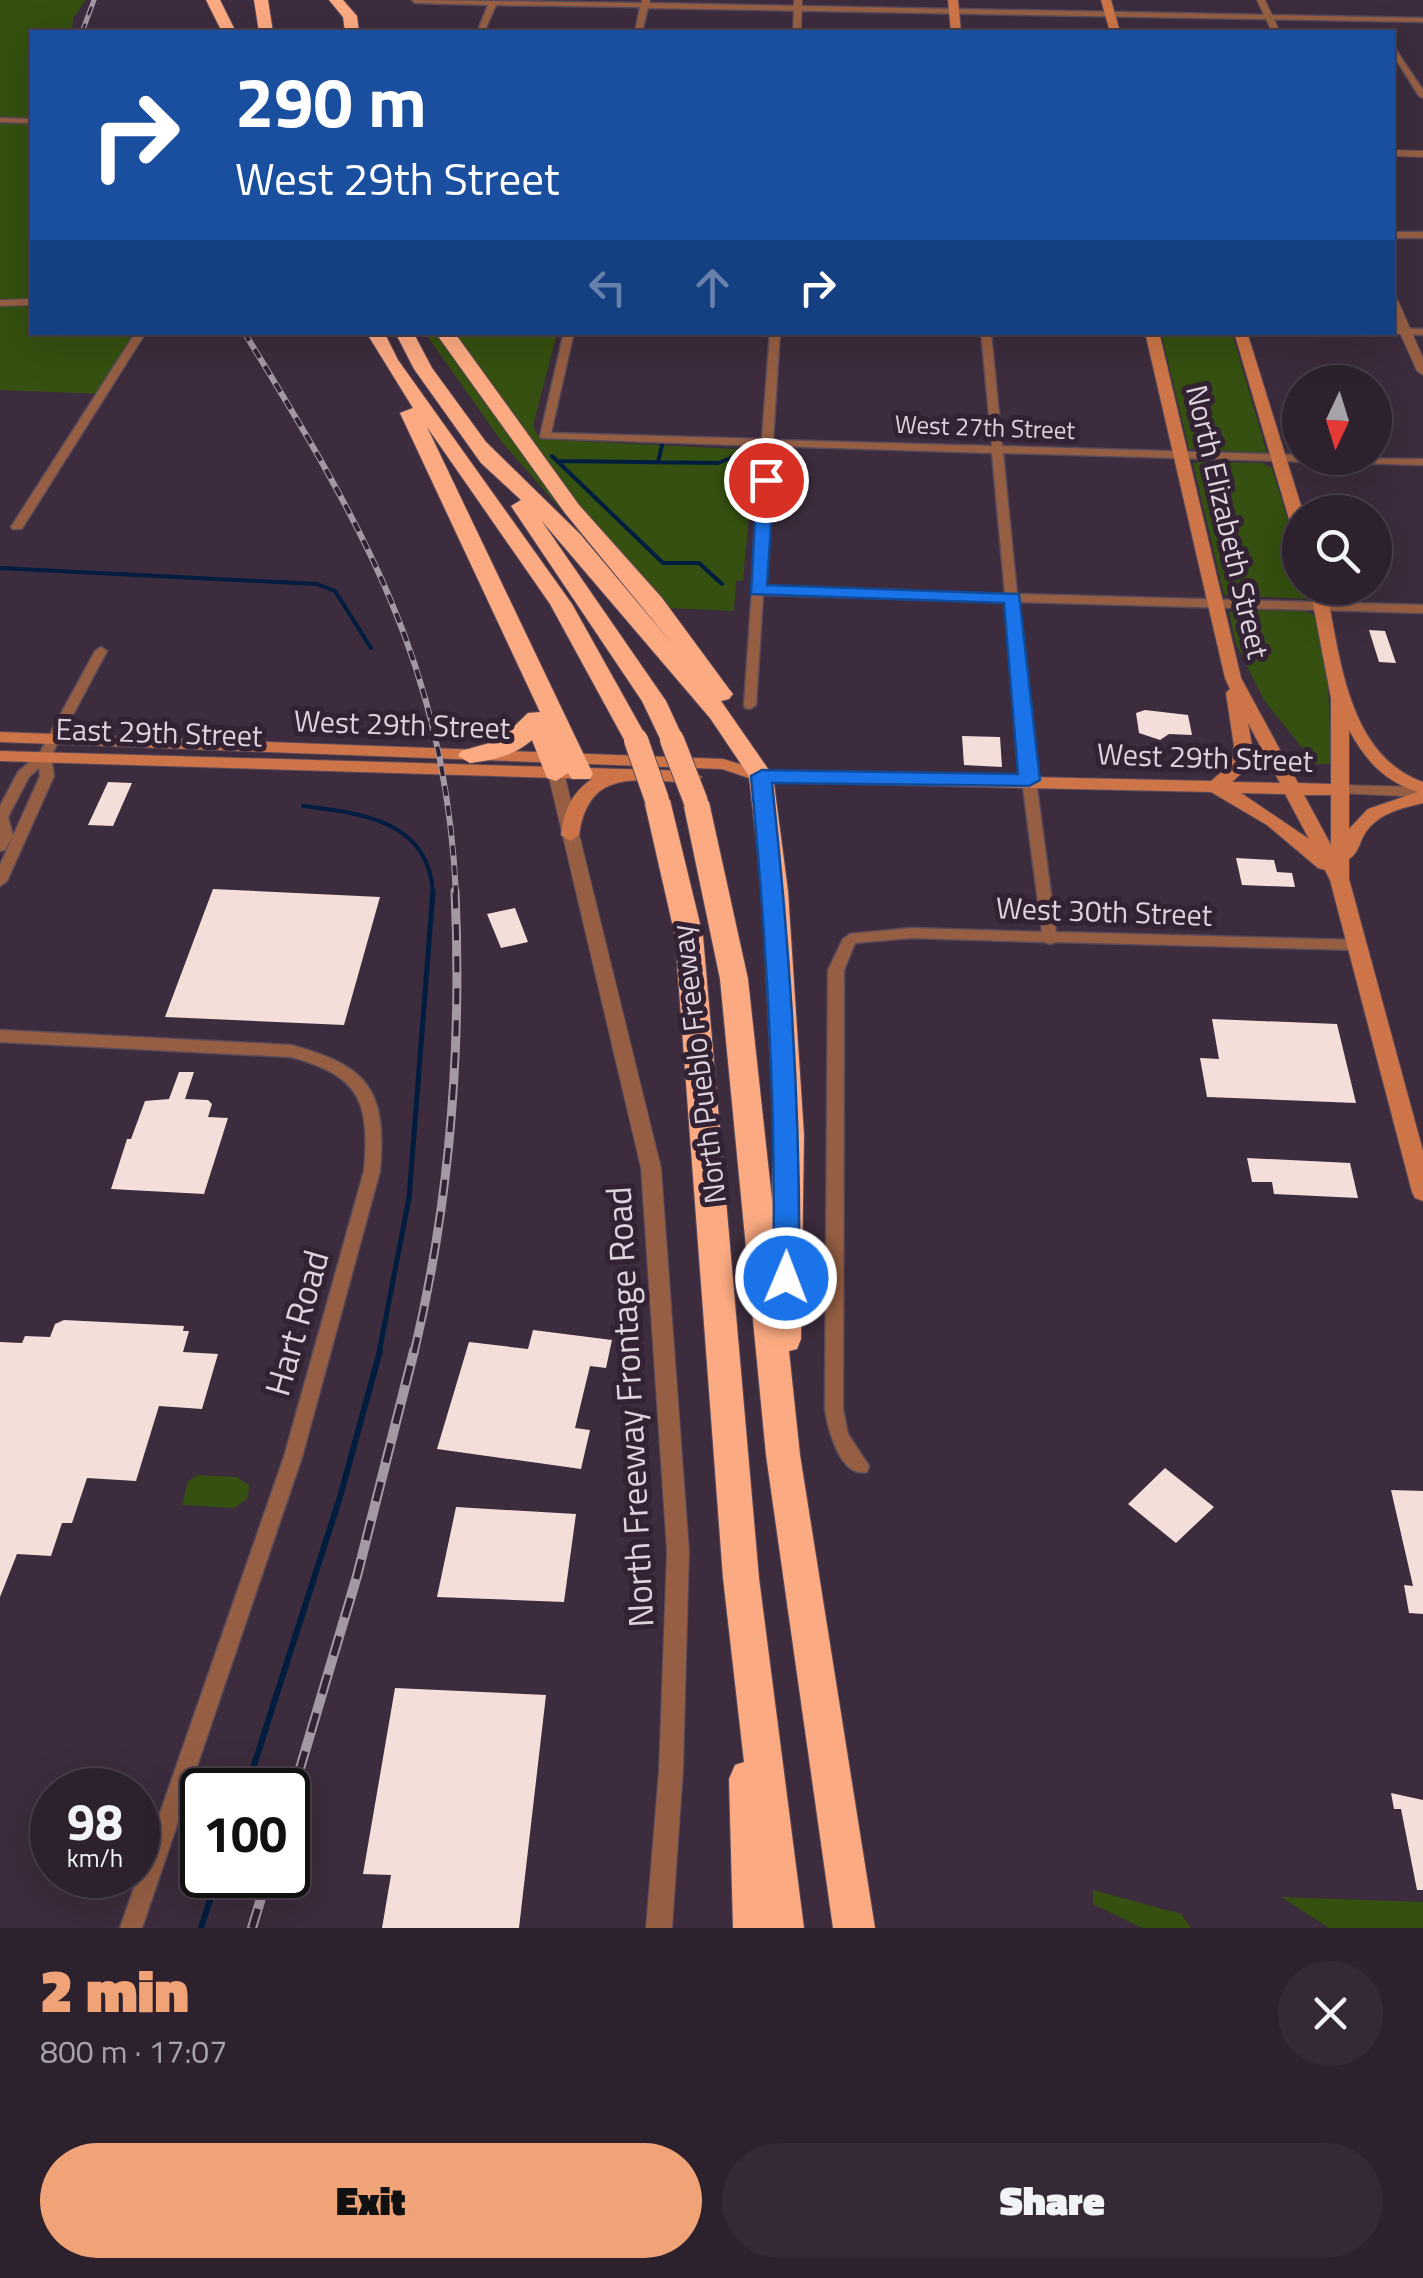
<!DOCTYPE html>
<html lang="en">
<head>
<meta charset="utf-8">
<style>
  :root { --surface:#2d212e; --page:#352936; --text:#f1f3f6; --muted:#a7a3aa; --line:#483e4a; --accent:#efa377 }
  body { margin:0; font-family:"Titillium Web",sans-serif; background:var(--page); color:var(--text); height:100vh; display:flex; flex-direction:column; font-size:38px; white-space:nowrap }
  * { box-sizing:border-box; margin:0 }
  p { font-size:32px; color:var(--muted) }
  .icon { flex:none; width:55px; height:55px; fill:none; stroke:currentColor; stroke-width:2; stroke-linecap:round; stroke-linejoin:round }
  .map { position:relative; height:1928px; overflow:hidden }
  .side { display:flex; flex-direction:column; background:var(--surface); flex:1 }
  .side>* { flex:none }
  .top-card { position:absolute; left:30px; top:30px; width:1365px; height:305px; border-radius:0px; box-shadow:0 10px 40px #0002,0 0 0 2px var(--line); background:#1a4fa0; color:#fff; overflow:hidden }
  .needle { width:65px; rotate:184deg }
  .controls { position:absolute; left:1282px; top:365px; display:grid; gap:20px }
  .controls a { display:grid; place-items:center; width:110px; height:110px; border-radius:50%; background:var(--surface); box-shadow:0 10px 40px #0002,0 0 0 2px var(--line); font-size:50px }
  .speed { position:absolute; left:30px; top:1768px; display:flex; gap:20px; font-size:50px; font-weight:700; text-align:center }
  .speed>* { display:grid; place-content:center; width:130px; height:130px; border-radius:50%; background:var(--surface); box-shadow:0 10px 40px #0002,0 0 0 2px var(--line); line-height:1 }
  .speed small { font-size:25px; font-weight:400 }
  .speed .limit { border:5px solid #111; border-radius:15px; background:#fff; color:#111 }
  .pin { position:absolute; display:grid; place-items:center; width:85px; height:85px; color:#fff; margin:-42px; border:5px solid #fff; border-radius:50%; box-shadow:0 2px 10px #0007 }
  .me { position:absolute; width:110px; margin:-55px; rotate:1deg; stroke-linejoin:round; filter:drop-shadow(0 0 8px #0008) }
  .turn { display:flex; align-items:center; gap:35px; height:210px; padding:0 40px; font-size:45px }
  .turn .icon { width:130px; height:130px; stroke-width:2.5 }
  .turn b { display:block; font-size:70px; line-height:85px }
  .lanes { display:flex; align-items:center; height:95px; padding:0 40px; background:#0003; justify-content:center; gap:50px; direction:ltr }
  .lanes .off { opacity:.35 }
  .round { display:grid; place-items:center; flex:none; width:105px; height:105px; border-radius:52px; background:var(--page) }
  .headline { display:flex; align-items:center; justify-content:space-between; height:170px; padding:0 40px }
  h1 { font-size:60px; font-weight:800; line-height:75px; color:var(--accent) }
  .primary-button { display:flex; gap:20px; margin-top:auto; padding:20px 40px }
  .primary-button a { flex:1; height:115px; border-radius:60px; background:var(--accent); color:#111; font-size:40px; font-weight:800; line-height:115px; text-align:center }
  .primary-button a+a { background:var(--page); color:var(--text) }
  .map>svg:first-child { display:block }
  .green { fill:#355010 }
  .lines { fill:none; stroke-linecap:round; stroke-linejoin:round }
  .stream-far2 { stroke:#001d3f; stroke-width:4 }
  .stream-far1 { stroke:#001d3f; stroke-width:5 }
  .stream { stroke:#001d3f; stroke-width:6 }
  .building { fill:#f4deda }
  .minor-casing { stroke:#594a5a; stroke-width:3 }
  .tertiary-casing { stroke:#594a5a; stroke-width:2 }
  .secondary-casing { stroke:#594a5a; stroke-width:2 }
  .motorway-casing { stroke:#594a5a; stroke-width:2 }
  .minor { fill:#965f43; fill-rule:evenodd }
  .tertiary { fill:#965f43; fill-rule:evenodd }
  .secondary { fill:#cd7548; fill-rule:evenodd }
  .motorway { fill:#fcaa82; fill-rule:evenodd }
  .rail-far3-casing { stroke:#a498a5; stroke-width:5 }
  .rail-far2-casing { stroke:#a498a5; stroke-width:6 }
  .rail-far1-casing { stroke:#a498a5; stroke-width:9 }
  .rail-casing { stroke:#a498a5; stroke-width:10 }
  .rail-far3 { stroke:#322233; stroke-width:2.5; stroke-dasharray:9; stroke-linecap:butt }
  .rail-far2 { stroke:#322233; stroke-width:4; stroke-dasharray:10; stroke-linecap:butt }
  .rail-far1 { stroke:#322233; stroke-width:5; stroke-dasharray:16; stroke-linecap:butt }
  .rail { stroke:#322233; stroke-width:6; stroke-dasharray:20; stroke-linecap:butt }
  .motorway-bridge-casing { stroke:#594a5a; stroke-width:26; stroke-linecap:butt }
  .motorway-bridge { stroke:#fcaa82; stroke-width:24 }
  .route { fill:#1a73e8; stroke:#114b97; stroke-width:2.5 }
  .labels { text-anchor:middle; stroke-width:10; stroke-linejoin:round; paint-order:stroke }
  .far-street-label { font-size:25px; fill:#ddd2dd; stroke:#322233 }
  .street-label { font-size:30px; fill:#ddd2dd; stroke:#322233 }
  .near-street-label { font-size:35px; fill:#ddd2dd; stroke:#322233 }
</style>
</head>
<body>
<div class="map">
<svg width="1423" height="1928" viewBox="0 0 1423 1928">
  <rect width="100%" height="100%" fill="#3c2c3d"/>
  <path class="green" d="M0 0H86L73 18 72 32H32V332L141 333 103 394 0 390Z
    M425 333H557L533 426 540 439 755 450 743 580 736 581 734 611 646 607 502 442Z
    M1161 333H1232L1267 453 1189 449Z
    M1200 462 1263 463 1272 468 1300 561V588H1308L1310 599 1224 595 1193 463Z
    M1235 609 1305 611 1316 616 1326 652 1332 764H1315L1264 700 1236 644 1229 613Z
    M198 1475 237 1477 249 1485 248 1498 234 1508 182 1505 188 1481Z
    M1093 1890 1181 1914 1191 1928H1142L1093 1904Z
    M1281 1897 1423 1902V1928H1329Z"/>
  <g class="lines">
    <path class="stream-far2" d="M552 456 663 563H699L722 584
      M558 461 718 463 751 450
      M658 462 662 445
      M0 568 317 584 335 591 371 648
      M303 806C362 813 430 821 433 894"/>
    <path class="stream-far1" d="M379 1353 409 1198 433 891"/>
    <path class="stream" d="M246 1790 340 1497 380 1351
      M201 1928 218 1875"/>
  </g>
  <path class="building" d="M1369 630 1385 631 1396 663 1379 662Z
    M1145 710 1188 715 1192 735 1169 734 1160 740 1139 733 1136 713Z
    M962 736 1000 737 1002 767 964 765Z
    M108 782 132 783 113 826 88 825Z
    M1236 858 1274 860 1277 872 1292 873 1295 887 1242 885Z
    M213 889 380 897 344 1025 165 1017Z
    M515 908 528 942 501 948 487 914Z
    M1212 1019 1337 1024 1356 1103 1207 1097 1200 1058 1219 1059Z
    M179 1072H194L185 1099 208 1100 212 1104 208 1117 228 1118 204 1194 111 1189 127 1139H131L145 1101 169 1099Z
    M1247 1158 1350 1163 1358 1198 1274 1194 1272 1182H1252Z
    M64 1320 184 1326 183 1331H189L183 1352 218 1354 202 1409 159 1406 136 1481 87 1478 72 1523H62L51 1556 17 1554 0 1597V1342L22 1343 25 1336 50 1337 55 1324Z
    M533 1330 612 1340 606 1368 590 1366 575 1428 590 1430 581 1469 437 1449 469 1342 528 1349Z
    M1165 1468 1214 1507 1176 1543 1128 1504Z
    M1391 1490 1423 1491V1614L1409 1613 1404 1585 1413 1586Z
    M456 1507 576 1514 564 1602 437 1597Z
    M395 1688 546 1695 519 1928H382L391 1875 363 1874Z
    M1391 1793 1423 1800V1890H1417L1401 1809H1394Z"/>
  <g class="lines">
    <g class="minor-casing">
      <path id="minor" d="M412 0 642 3V0H650L649 3 1423 18V22L648 8 642 32H635L640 7 496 5 484 32H477L488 5 415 3Z
        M1392 44 1423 90V98L1419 96 1392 53Z
        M0 118 32 119V123L0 122Z
        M1392 232H1423V238H1392Z
        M1392 328 1423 329V335L1388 333 1392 332Z
        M136 332H146L23 527 21 529H13L11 527Z
        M564 332H574L551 433 762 439 770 332H780L773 440 992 446 981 332H991L1002 446 1300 455V458L1423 459V465L1003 453 1017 594 1423 605V613L1018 602 1036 780 1056 932 1357 940 1364 945 1357 950 1056 942 1050 944 1044 942 911 938 855 943 844 970 843 1409 848 1434 869 1466 867 1472C840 1478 828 1429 825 1409L828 970 843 939 850 934 911 928 1042 932 1022 780 1006 601 763 595 756 705 750 709 745 708 744 705 762 446 541 438 540 436ZM773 446 992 453 1005 594 764 588Z
        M101 647 107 651 51 756 54 776 7 881 0 886V865L40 776 39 768 29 777 8 817 13 836 5 850 0 851V806L18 772 39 754 95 651Z
        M0 1030 291 1045C369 1066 387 1090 380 1171L302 1457 142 1928H120L284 1457 364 1171C370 1102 361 1076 291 1057L0 1042Z"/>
    </g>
    <g class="tertiary-casing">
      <path id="tertiary" d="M794 0H802L801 32H793Z
        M1257 0H1265L1280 32H1272Z
        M1392 150 1423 151V157L1392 156Z
        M1392 298 1398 301 1423 358V375L1417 371 1392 315Z
        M32 299V305L0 306V300Z
        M556 768 564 773 661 1168 689 1551 683 1770 672 1928H646L659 1770 667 1551 641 1168 548 773Z
        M1342 785 1423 787V797L1336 793 1334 790Z"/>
    </g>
    <g class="secondary-casing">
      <path id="secondary" d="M948 0H958L961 32H951Z
        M1101 0H1111L1120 32H1110Z
        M1145 332H1159L1241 678 1298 783 1331 784V698L1310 588H1326C1340 655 1347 755 1423 782V803C1402 808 1379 813 1366 832 1359 842 1359 853 1349 859V879L1423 1151V1201L1415 1198 1412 1192 1330 880 1325 870 1318 868 1267 825 1211 792 761 782 722 769 0 742V732L723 759 762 771 1211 781 1232 763 1234 746 1226 693 1230 689 1225 678ZM1248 723 1280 783 1232 782 1250 765 1252 746ZM1349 730C1366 761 1384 781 1418 792L1368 809 1349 829ZM1241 793 1285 794 1309 839ZM1304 795H1331V845Z
        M1234 332H1247L1303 512H1300V534L1292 529Z
        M0 751 693 771 702 777 693 783C639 781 589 766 579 835L570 841 561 835C564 811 571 793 592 779L0 761Z"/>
    </g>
    <g class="motorway-casing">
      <path id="motorway" d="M206 0H220L236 32H222Z
        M254 0H268L273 32H259Z
        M329 0H343L357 16 359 32H345L343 17Z
        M366 332H384L398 360 572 604 648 740 636 747 627 745 550 604 427 427 593 774 590 779H572L568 773 556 781 547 778 532 740C514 756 493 760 470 763L458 756 461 751 500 740 528 713 540 712 400 413 413 408Z
        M395 332H413L432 368 486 442 580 534 674 646 565 513 435 332H454L579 505 662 598 729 689 733 694 729 699 721 701 773 776 788 891 804 1135 801 1339 797 1349 789 1351 800 1455 875 1928H833L766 1455 720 979 683 802 696 794 709 802 748 979 772 1200 774 1135 762 891 749 776 710 718 541 520 666 701 684 740 672 747 663 745 642 701 511 506 521 500 481 463 414 369Z
        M657 792 670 800 703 936 759 1578 804 1928H733L729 1779 735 1765 744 1762 723 1578 675 936 644 800Z"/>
    </g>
    <use href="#minor" class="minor"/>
    <use href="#tertiary" class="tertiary"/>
    <use href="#secondary" class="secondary"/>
    <use href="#motorway" class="motorway"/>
    <g class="rail-far3-casing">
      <path id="rail-far3" d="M82 32 94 0"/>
    </g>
    <g class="rail-far2-casing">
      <path id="rail-far2" d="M244 332C361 523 445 663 456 894"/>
    </g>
    <g class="rail-far1-casing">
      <path id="rail-far1" d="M414 1353C450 1202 462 1046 455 891"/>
    </g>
    <g class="rail-casing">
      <path id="rail" d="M288 1809 357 1576 414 1351
        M252 1928 268 1875"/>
    </g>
    <use href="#rail-far3" class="rail-far3"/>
    <use href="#rail-far2" class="rail-far2"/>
    <use href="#rail-far1" class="rail-far1"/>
    <use href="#rail" class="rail"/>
    <g class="motorway-bridge-casing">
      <path id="motorway-bridge" d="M636 740 657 800
        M672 740 696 802"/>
    </g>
    <use href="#motorway-bridge" class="motorway-bridge"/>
  </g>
  <path class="route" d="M766 475 774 480 767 585 1019 594 1040 780 1029 786 772 783C790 948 801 1111 799 1278L786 1288 773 1278C777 1109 767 944 751 776L762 770 1018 774 1004 603 751 594 757 480Z"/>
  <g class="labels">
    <g class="far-street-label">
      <text transform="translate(985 427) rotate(2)" y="9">West 27th Street</text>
    </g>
    <g class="street-label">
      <text transform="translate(1227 522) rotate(77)" y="10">North Elizabeth Street</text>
      <text transform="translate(402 725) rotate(2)" y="10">West 29th Street</text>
      <text transform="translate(159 733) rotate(2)" y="10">East 29th Street</text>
      <text transform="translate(1205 758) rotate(2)" y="10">West 29th Street</text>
      <text transform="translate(1104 912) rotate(2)" y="10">West 30th Street</text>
      <text transform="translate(699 1064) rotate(-97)" y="10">North Pueblo Freeway</text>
    </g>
    <g class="near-street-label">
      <text transform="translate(297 1323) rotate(-74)" y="12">Hart Road</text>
      <text transform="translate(630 1407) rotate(-93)" y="12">North Freeway Frontage Road</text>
    </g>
  </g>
</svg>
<div class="controls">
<a><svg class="needle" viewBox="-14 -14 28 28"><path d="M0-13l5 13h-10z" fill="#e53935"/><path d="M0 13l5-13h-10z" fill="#a7a3aa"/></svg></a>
<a><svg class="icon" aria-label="search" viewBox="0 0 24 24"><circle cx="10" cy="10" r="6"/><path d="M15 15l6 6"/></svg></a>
</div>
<div class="speed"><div>98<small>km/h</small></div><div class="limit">100</div></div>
<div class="pin" style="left:766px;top:480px;background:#d93025"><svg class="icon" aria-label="arrive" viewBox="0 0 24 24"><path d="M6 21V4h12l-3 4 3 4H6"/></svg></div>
<svg class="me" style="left:786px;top:1278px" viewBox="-20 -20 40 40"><circle r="17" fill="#1a73e8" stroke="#fff" stroke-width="3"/><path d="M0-11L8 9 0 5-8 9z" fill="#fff"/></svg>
<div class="top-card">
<div class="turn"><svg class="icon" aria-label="right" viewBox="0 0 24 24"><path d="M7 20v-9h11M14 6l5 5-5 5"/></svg><div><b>290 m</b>West 29th Street</div></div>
<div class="lanes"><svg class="icon off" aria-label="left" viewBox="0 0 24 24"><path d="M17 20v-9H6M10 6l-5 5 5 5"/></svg><svg class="icon off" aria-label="ahead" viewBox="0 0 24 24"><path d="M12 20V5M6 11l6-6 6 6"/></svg><svg class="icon" aria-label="right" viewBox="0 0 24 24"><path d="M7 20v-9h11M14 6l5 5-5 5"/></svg></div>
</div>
</div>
<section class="side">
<div class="headline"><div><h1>2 min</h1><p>800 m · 17:07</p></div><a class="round"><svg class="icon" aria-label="close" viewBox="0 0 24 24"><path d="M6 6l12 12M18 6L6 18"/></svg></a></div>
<div class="primary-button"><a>Exit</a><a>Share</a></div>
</section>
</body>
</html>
